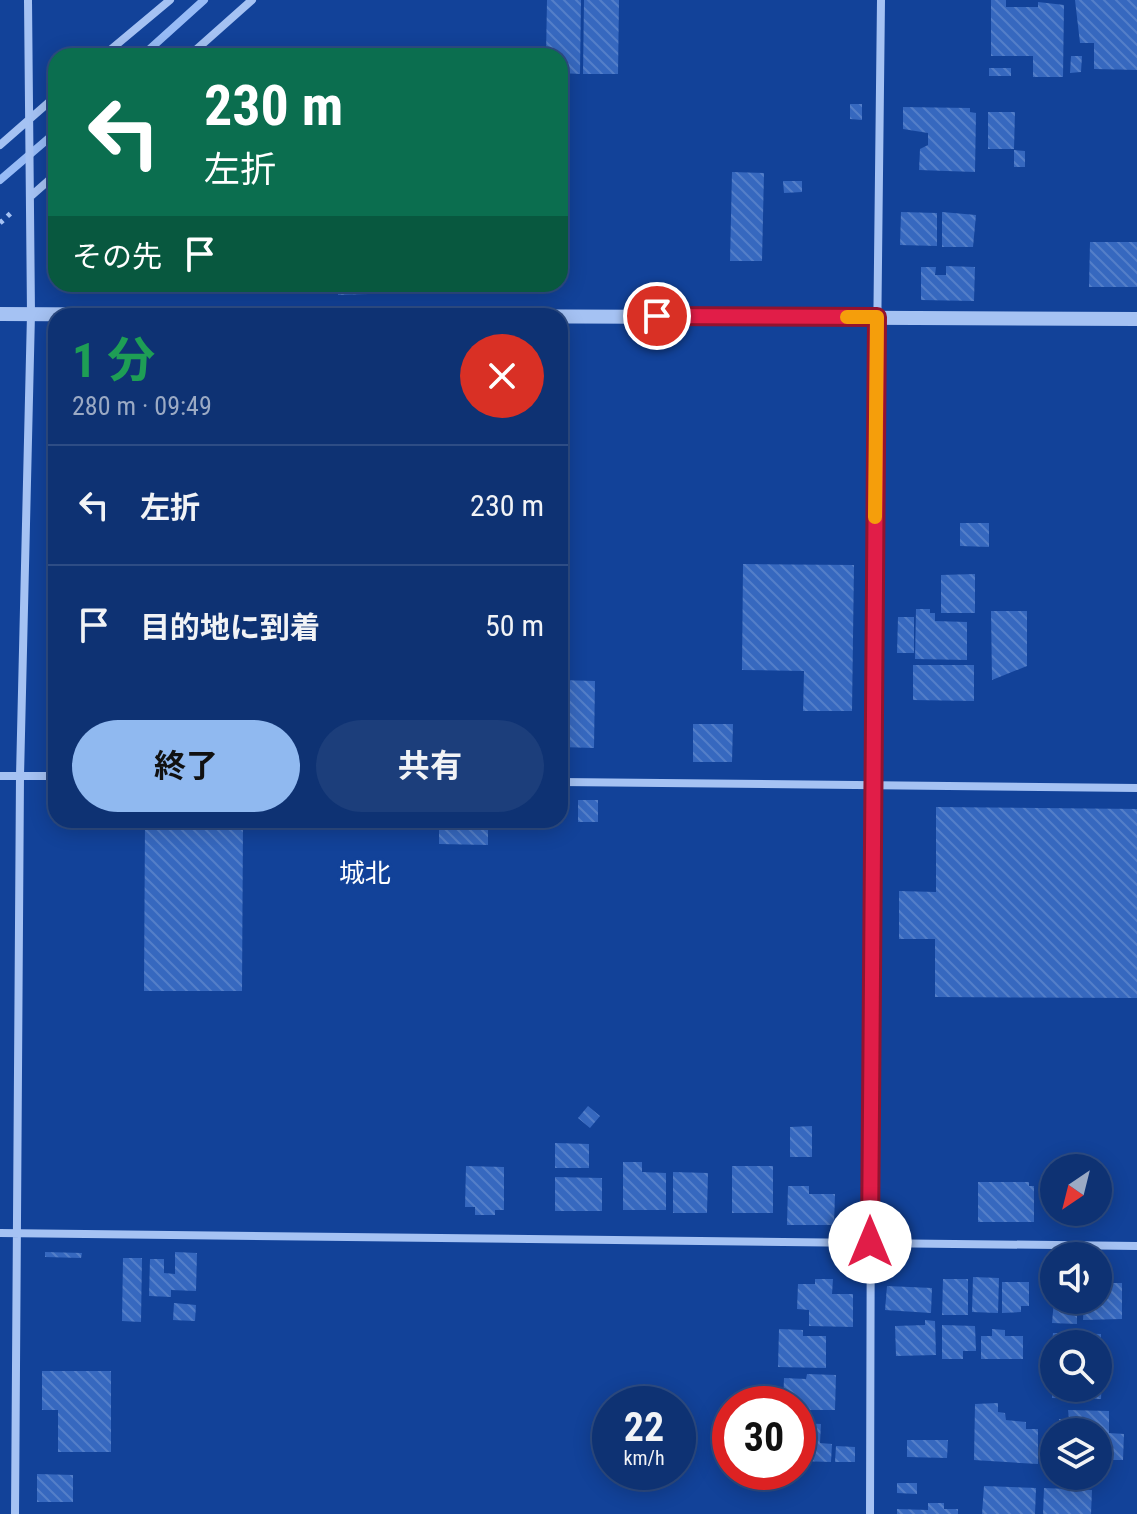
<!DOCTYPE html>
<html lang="ja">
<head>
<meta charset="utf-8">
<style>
  :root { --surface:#0e3273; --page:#1c3e7b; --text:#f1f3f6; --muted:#9baac4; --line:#2e4d85; --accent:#90b9f0 }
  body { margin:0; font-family:"Roboto Condensed","Noto Sans JP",sans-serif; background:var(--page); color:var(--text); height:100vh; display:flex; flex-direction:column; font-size:30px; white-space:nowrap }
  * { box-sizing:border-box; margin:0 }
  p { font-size:26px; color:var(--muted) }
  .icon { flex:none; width:44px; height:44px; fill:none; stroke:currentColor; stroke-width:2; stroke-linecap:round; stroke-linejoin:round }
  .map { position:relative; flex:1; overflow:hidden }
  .sheet { position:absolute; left:48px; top:308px; width:520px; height:520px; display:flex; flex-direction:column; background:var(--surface); border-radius:24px; box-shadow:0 4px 20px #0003,0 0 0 2px var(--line) }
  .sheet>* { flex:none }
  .top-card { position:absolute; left:48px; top:48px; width:520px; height:244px; border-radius:24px; box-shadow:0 4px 20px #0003,0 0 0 2px var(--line); background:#0b6e4f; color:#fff; overflow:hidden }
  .needle { width:52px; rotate:215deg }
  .controls { position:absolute; left:1040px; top:1154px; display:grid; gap:16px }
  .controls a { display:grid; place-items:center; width:72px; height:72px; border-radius:50%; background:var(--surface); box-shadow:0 4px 20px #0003,0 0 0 2px var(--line); font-size:40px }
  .speed { position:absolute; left:592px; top:1386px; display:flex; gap:16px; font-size:40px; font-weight:700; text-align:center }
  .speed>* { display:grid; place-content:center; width:104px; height:104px; border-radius:50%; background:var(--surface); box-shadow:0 4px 20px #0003,0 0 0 2px var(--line); line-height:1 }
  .speed small { font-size:20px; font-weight:400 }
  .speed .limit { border:12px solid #d22; background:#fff; color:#111 }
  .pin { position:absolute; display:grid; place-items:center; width:68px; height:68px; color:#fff; margin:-34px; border:4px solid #fff; border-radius:50%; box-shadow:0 2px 8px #0007 }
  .me { position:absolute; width:88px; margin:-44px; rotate:0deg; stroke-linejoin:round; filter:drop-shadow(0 0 6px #0008) }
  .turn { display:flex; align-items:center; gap:28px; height:168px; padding:0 24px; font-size:36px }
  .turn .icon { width:104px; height:104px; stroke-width:2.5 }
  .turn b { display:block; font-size:56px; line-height:68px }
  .then { display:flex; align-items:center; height:76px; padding:0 24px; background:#0003; gap:16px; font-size:30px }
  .round { display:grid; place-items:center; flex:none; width:84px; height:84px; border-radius:42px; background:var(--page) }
  .head { display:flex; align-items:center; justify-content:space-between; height:136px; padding:0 24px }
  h1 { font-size:48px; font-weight:700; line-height:60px; color:#1e9e55 }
  .button { display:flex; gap:16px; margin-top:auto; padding:16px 24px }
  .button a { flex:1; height:92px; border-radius:48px; background:var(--accent); color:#111; font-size:32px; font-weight:700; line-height:92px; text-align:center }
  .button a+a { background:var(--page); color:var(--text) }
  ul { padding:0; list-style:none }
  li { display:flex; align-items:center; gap:24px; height:120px; padding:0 24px; border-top:2px solid var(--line) }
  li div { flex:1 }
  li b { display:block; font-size:30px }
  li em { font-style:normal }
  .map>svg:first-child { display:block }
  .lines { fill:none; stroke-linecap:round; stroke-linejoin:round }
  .stream { stroke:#97bbf6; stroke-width:8 }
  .building { fill:url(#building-back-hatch) }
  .path { stroke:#a5c2f3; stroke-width:5; stroke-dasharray:4 6; stroke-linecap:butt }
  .minor { stroke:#a5c2f3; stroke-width:8 }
  .tertiary { stroke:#a5c2f3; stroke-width:14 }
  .route-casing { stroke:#92132f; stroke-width:20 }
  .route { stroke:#e11d48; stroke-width:14 }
  .slow { stroke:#f59e0b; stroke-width:14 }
  .labels { text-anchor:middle; stroke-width:6; stroke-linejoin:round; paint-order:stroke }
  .quarter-label { font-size:26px; fill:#fff; stroke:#124299 }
</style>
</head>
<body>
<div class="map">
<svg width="1137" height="1514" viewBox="0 0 1137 1514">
  <defs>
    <pattern id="building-back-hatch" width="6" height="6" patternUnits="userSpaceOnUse" patternTransform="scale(2)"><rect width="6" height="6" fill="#3668bf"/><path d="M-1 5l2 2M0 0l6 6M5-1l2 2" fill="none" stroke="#547fc9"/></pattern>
  </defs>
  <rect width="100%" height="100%" fill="#124299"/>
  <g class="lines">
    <path class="stream" d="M142 56 204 0
      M0 180 56 132"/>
  </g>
  <path class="building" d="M547 0H581L580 74 560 73V56H546Z
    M584 0H619L618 74H583Z
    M991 0H1006V7H1038V2L1064 5 1063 77H1033V56H991Z
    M1075 0H1137V70L1094 69V43H1080Z
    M1071 56H1082L1081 72 1070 73Z
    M989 68H1011V76H989Z
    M850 104H862V120L850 119Z
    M903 107 970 108V112L976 113 975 172 919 170 920 149 928 145V133L903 129Z
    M988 112H1015L1014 149H988Z
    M1014 150 1025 151V167H1014Z
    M732 172 764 173 762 261H730Z
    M783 181H802V192L784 193Z
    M901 212 937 213V246L900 245Z
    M942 212 976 215 973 247H942Z
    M1090 242H1137V287H1089Z
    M946 266 975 267 974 301 921 300V267H936L935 275H946Z
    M338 284H368V294L338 295Z
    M960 523H989V547L960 546Z
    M743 564 854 565 852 711H803L804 671 742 670Z
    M975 574V613H941V575Z
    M916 609H930V613H935V621L967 622V660L915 659Z
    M991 611H1027V666L992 680Z
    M898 617H914V653H897Z
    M913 665H974V701L913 700Z
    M560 680 595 681 594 748 560 747Z
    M693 724H733L732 762H693Z
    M578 800H598V822H578Z
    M936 807 1137 809V998L935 997V939H899V891L936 892Z
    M145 820H243L242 991H144Z
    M439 820H488V845L439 844Z
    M588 1106 600 1116 590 1128 578 1118Z
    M812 1126V1157H790V1127Z
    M555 1143 589 1144V1168H555Z
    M623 1162H642V1172L666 1173V1210H623Z
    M466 1166 504 1167V1210H495V1215H475V1207H465Z
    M732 1166H773V1213H732Z
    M673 1172 708 1173 707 1213H673Z
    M555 1177 602 1178V1211H555Z
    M978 1182H1029V1186H1034V1222H978Z
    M788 1186H809V1194H835L834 1225H787Z
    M45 1252 82 1253 81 1258 45 1257Z
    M175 1252 197 1253 196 1291 171 1290V1297L149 1296 150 1259H164V1273L175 1274Z
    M123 1258H142L141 1322 122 1321Z
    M973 1277 999 1278 998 1313 972 1312Z
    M815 1279H833L832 1294H853V1327L809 1326V1310L797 1309 798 1284H815Z
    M943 1279H968V1315H942Z
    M1002 1282H1029V1306H1021V1312L1002 1313Z
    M1098 1283H1122V1319L1083 1320 1084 1300H1098Z
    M887 1286 932 1288 931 1313 885 1310Z
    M1054 1300H1077V1324L1052 1323Z
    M174 1303 196 1305 195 1321 173 1320Z
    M925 1320 935 1321 936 1355 896 1356 895 1326 925 1325Z
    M942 1325 975 1326 976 1351H963V1359H942Z
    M779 1329 803 1330V1336H826V1368L778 1367Z
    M992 1329 1005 1330V1336H1023V1359H981V1336H992Z
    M1053 1333 1101 1334V1344H1052Z
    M42 1371H111V1452H58V1410H42Z
    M807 1374 836 1375 835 1410H798V1404H783L784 1378 806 1379Z
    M1098 1378H1102L1101 1399 1052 1398V1388H1098Z
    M998 1403V1412L1005 1413 1006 1420 1026 1422V1429H1038V1464L974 1460 975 1404Z
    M1068 1410 1109 1411V1433L1124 1434 1123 1460H1101V1468H1098V1432H1068V1428H1059V1419H1069Z
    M798 1414 801 1415V1423L821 1424 820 1443 832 1444 831 1462 798 1461Z
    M907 1440H948L947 1458 907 1457Z
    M836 1446 855 1447V1462H835Z
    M37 1474 73 1475V1502H37Z
    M897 1483H917V1494L897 1493Z
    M984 1486 1036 1488 1035 1514H982Z
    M1044 1488 1092 1490 1091 1514H1043Z
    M928 1503H944V1509H958V1514H897V1509L928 1510Z"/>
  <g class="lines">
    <path class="path" d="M0 223 12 212"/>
    <path class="minor" d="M103 56 170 0
      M189 56 252 0
      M0 145 56 96
      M31 196 56 174
      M0 776H56
      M560 782 1137 788
      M0 1233 1137 1246
      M15 1514 20 776 31 314 28 0
      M870 1514 872 786 881 0"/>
    <path class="tertiary" d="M0 314 1137 319"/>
  </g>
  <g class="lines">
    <g class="route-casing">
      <path id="route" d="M657 316 877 317 870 1242"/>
    </g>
    <use href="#route" class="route"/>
    <path class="slow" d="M847 317H877L875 517"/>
  </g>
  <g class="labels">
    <g class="quarter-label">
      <text x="365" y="882">城北</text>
    </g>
  </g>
</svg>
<div class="controls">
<a><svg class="needle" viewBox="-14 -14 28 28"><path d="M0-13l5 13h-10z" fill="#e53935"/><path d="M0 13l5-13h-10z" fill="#9baac4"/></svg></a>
<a><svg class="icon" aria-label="sound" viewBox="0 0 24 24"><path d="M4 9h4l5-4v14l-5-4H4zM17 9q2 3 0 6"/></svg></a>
<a><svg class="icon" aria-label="search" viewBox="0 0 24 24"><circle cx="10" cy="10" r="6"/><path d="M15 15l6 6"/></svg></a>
<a><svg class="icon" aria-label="layers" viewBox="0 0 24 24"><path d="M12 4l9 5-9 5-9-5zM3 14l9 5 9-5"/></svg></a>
</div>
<div class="speed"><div>22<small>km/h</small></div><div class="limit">30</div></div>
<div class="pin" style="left:657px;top:316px;background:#d93025"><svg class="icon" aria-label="arrive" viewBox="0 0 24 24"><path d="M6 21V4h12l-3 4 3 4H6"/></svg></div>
<svg class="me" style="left:870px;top:1242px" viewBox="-20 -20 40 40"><circle r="19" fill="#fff"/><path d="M0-13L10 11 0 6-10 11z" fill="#e11d48"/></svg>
<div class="top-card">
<div class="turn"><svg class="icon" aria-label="left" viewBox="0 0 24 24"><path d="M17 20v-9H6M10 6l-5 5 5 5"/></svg><div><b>230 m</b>左折</div></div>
<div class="then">その先<svg class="icon" aria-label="arrive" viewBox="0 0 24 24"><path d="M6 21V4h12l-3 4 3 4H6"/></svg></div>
</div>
<section class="sheet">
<div class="head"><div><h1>1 分</h1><p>280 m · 09:49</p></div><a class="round" style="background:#d93025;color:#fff"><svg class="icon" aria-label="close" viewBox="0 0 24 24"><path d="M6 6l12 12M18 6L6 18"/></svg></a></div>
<ul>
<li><svg class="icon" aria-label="left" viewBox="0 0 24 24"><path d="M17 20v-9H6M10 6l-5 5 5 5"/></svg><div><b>左折</b></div><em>230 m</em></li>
<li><svg class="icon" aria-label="arrive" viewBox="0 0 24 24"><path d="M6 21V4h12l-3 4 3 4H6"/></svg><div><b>目的地に到着</b></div><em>50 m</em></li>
</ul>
<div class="button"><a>終了</a><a>共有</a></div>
</section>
</div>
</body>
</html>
